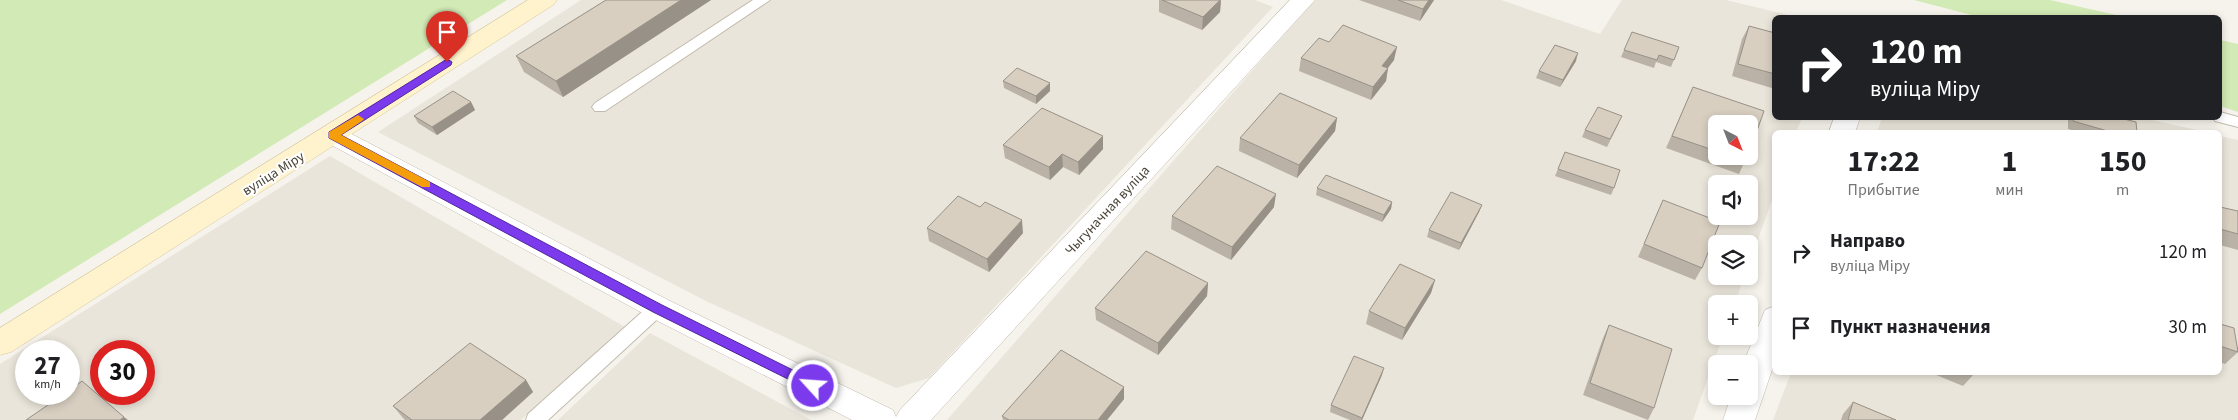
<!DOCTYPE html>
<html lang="ru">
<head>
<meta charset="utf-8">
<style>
  :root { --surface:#fff; --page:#f2f2f2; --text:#202124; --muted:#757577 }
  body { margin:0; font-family:"Source Sans 3",sans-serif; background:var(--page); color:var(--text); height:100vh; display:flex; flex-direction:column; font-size:19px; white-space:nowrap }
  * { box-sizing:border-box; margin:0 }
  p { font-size:16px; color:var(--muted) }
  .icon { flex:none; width:28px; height:28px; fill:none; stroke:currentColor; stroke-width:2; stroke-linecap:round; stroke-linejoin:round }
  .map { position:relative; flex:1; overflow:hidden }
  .details { position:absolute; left:1772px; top:130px; width:450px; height:245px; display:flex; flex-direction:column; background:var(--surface); border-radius:8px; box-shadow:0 2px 8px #0003 }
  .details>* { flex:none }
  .top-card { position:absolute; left:1772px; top:15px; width:450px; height:105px; border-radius:8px; box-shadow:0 2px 8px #0003; background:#202124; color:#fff; overflow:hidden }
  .needle { width:32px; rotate:138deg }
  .buttons { position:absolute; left:1708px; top:115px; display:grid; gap:10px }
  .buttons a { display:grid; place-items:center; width:50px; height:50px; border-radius:8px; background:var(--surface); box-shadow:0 2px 8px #0003; font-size:25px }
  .speed { position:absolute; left:15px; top:340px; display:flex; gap:10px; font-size:25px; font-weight:700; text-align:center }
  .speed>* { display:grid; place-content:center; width:65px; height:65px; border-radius:50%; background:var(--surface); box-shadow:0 2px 8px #0003; line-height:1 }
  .speed small { font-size:12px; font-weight:400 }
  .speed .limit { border:8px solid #d22; background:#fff; color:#111 }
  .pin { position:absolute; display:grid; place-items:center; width:42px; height:42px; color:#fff; margin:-51px -21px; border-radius:50% 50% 50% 0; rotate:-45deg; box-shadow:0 0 5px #0007 }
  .pin .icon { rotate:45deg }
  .me { position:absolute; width:55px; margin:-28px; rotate:296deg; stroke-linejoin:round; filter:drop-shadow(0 0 4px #0008) }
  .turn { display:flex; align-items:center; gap:18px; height:105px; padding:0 15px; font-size:22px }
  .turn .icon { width:65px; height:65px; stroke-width:2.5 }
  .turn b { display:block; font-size:35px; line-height:42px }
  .eta { display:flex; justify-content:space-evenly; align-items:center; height:85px; text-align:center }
  .eta b { font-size:30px; font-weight:700; line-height:35px }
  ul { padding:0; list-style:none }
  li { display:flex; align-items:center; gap:15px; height:75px; padding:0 15px }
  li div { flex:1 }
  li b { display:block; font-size:19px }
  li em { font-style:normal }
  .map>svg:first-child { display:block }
  .residential { fill:#eae5da; fill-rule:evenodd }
  .green { fill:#d2eab5 }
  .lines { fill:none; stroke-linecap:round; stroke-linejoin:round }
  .lane-casing { stroke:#c2bbae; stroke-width:2 }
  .street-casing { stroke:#c2bbae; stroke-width:1 }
  .secondary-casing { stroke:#d6c79b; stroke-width:1 }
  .lane { fill:#fff; fill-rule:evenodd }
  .street { fill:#fff; fill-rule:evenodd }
  .secondary { fill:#fff3cd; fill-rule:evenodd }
  .wall { fill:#bab2a6 }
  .shaded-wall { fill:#979187 }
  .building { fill:#d8cfc1; stroke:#979187 }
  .route { fill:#7c3aed; stroke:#51269a }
  .slow { fill:#f59e0b }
  .labels { text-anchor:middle; stroke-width:4; stroke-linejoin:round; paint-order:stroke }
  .street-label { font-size:14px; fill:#4b4439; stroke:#fff }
</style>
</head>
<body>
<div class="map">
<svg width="2238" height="420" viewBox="0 0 2238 420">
  <rect width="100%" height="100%" fill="#f6f3ec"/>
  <path class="residential" d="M581 0H1255L1273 7 929 378 896 388 706 301 378 132Z
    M1314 0H1501L1600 34 1622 0H1726L1797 17 1775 18V118H1802L1796 132H1775V192L1749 264V244H1716V276H1744L1735 304H1716V336H1723L1693 420H947ZM1716 124H1749V156H1716ZM1716 184H1749V216H1716Z
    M1882 118H2143L2206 132H1877Z
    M2220 136 2238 140V420H1773L1791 373 2220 372Z
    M330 156 625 327 521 420H0V364ZM26 351H69V394H26ZM101 351H144V394H101Z
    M650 333 811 420H558Z"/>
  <path class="green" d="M0 0H507L0 314Z
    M1914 0H2050L2125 17H1979Z
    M2220 40 2238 44V112L2220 106Z"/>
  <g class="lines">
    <g class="lane-casing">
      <path id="lane" d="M753 0H770L605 111H595L592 107 595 103Z
        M2220 112 2238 117V127L2215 121 2213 118H2220Z
        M658 301 664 303 667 308 664 313 548 420H526L528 414 652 303Z"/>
    </g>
    <g class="street-casing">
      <path id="street" d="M1290 0H1315L931 420H852L648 316 324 141 320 135 324 129 333 126 342 129 668 300 893 410 896 417 900 410Z
        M1834 118H1860L1855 132H1829Z
        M1775 306V361L1755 420H1723L1731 396H1749V364H1743L1765 310Z"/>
    </g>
    <g class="secondary-casing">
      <path id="secondary" d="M528 0H557L553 5 11 352 0 355V328Z"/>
    </g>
    <use href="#lane" class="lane"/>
    <use href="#street" class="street"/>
    <use href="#secondary" class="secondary"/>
  </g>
  <path class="wall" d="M606 0H711L563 97 524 72 516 56Z
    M1159 0H1221L1220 12 1202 30 1159 12Z
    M1359 0H1434L1420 21Z
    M1749 26 1775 33V89L1732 76 1742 39Z
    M1329 42 1394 60 1388 68 1386 81 1371 100 1299 71 1301 58Z
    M1679 47 1671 67 1656 62 1654 68 1621 57 1624 50Z
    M1576 61 1560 87 1536 78 1539 71Z
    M1003 81 1050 91 1036 104 1004 88Z
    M1693 87 1716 124V156H1747L1739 174 1666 148Z
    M471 102 475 110 437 135 418 123 414 116Z
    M1337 118 1335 131 1297 178 1239 151 1240 138Z
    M2068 118H2120L2137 132H2080L2068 129Z
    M1619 123 1607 147 1582 137 1585 130Z
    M1103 136V149L1079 175 1063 167 1050 180 1005 158 1003 145Z
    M1565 152 1614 188 1611 195 1555 176Z
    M1317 188 1392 202 1391 209 1382 222 1316 195Z
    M1663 200 1702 268 1695 280 1638 257Z
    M1482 205 1479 212 1459 250 1427 237 1429 230Z
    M980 207 1023 233 989 272 929 241 927 228Z
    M1274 207 1231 260 1171 229 1172 216Z
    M2220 207 2238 211V250L2220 245Z
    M1435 280 1431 293 1402 340 1366 324 1369 311Z
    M1208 283 1207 296 1158 355 1096 320 1095 308Z
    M2220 324 2238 348V352L2225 364 2220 362Z
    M1609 325 1654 408 1648 420 1583 395 1603 338Z
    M1929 372H1974V374L1963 386Z
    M1382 375 1362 420H1350L1330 412 1331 405Z
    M526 380 533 392 502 420H405L403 418 393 406Z
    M1124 387V399L1107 420H1003L1002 416Z
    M1853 402 1896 420H1841L1843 414Z"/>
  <path class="shaded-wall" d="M681 0H711L563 97 556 81Z
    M1221 0 1220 12 1202 30 1203 17Z
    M1429 0H1434L1420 21 1423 9Z
    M1397 47 1394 60 1379 79 1382 66Z
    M1578 53 1576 61 1560 87 1563 80Z
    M1388 68 1386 81 1371 100 1373 87Z
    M1050 83V91L1036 104V96Z
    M471 102 475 110 437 135 432 127Z
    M1337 118 1335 131 1297 178 1299 165Z
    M1103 136V149L1079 175 1078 162Z
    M1062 154 1063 167 1050 180 1049 167Z
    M1276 194 1274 207 1231 260 1232 247Z
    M1392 202 1391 209 1382 222 1384 215Z
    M1482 205 1479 212 1459 250 1461 243Z
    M1022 220 1023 233 989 272 987 259Z
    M1435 280 1431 293 1402 340 1405 328Z
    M1208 283 1207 296 1158 355V343Z
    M1384 368 1382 375 1362 420H1361Z
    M526 380 533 392 502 420H480Z
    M1124 387V399L1107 420H1098Z
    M124 417 128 420H120Z"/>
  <path class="building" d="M606 0H681L556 81 516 56Z
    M1162 0H1220L1203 17Z
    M1398 0H1429L1423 9Z
    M1343 25 1397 47 1382 66 1388 68 1373 87 1301 58 1319 38 1329 42Z
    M1749 26 1775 33V74L1738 64Z
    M1632 32 1679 47 1674 60 1659 55 1657 60 1624 50Z
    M1555 45 1578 53 1563 80 1539 71Z
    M1017 68 1050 83 1036 96 1003 81Z
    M1693 87 1764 111 1749 153V124H1716V151L1672 136Z
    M453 91 471 102 432 127 414 116Z
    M1280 93 1337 118 1299 165 1240 138Z
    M1598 107 1622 116 1610 139 1585 130Z
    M1042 108 1103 136 1078 162 1062 154 1049 167 1003 145Z
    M2074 118H2120L2136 122 2137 132H2111L2073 121Z
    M1565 152 1620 170 1614 188 1558 169Z
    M1731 156H1747L1746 162Z
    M1217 166 1276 194 1232 247 1172 216Z
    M1326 175 1392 202 1384 215 1317 188Z
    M1451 192 1482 205 1461 243 1429 230Z
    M958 196 980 207 985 202 1022 220 987 259 927 228Z
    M1663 200 1720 222 1702 268 1644 244Z
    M2220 207 2238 211V234L2220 229Z
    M1146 251 1208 283 1158 343 1095 308Z
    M1400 264 1435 280 1405 328 1369 311Z
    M2220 324 2234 328 2238 352 2220 346Z
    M1609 325 1672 349 1654 408 1590 383Z
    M470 343 526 380 480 420H412L393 406Z
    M1061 350 1124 387 1098 420H1009L1002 416Z
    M1354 356 1384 368 1362 418 1331 405Z
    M82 381 124 417 120 420H26L64 394H69V391Z
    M1853 402 1896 420H1848Z"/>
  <path class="route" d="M447 59 452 62 451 65 341 135 662 305 817 382 819 386 817 389H808L653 312 329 138V132Z"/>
  <path class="slow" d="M358 115 364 119 362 121 341 135 430 182V187H422L329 138V132Z"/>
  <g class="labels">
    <g class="street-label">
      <text transform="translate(273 173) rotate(-32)" y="5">вуліца Міру</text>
      <text transform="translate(1107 210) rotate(-47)" y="5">Чыгуначная вуліца</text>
    </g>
  </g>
</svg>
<div class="buttons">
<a><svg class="needle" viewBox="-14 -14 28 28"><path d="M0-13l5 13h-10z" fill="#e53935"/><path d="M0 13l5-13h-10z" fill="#757577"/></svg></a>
<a><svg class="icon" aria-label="sound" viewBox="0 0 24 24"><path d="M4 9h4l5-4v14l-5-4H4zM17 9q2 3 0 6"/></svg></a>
<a><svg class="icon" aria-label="layers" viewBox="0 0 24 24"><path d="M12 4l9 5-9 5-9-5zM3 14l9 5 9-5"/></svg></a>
<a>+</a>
<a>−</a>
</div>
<div class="speed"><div>27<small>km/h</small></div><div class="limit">30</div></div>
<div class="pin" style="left:447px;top:62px;background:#d93025"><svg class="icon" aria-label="arrive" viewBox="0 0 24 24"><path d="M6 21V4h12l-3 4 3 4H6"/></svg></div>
<svg class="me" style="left:813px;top:386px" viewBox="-20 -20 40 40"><circle r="17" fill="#7c3aed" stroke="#fff" stroke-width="3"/><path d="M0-11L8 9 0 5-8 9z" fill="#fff"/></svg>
<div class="top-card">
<div class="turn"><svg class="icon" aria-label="right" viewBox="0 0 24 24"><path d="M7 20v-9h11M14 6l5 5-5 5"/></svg><div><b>120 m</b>вуліца Міру</div></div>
</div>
<section class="details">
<div class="eta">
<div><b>17:22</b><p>Прибытие</p></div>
<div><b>1</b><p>мин</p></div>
<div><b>150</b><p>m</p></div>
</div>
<ul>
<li><svg class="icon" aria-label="right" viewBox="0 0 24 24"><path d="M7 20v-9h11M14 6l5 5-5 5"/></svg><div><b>Направо</b><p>вуліца Міру</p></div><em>120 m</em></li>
<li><svg class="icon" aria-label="arrive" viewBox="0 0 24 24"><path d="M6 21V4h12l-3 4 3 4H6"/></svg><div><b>Пункт назначения</b></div><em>30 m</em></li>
</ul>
</section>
</div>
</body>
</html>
